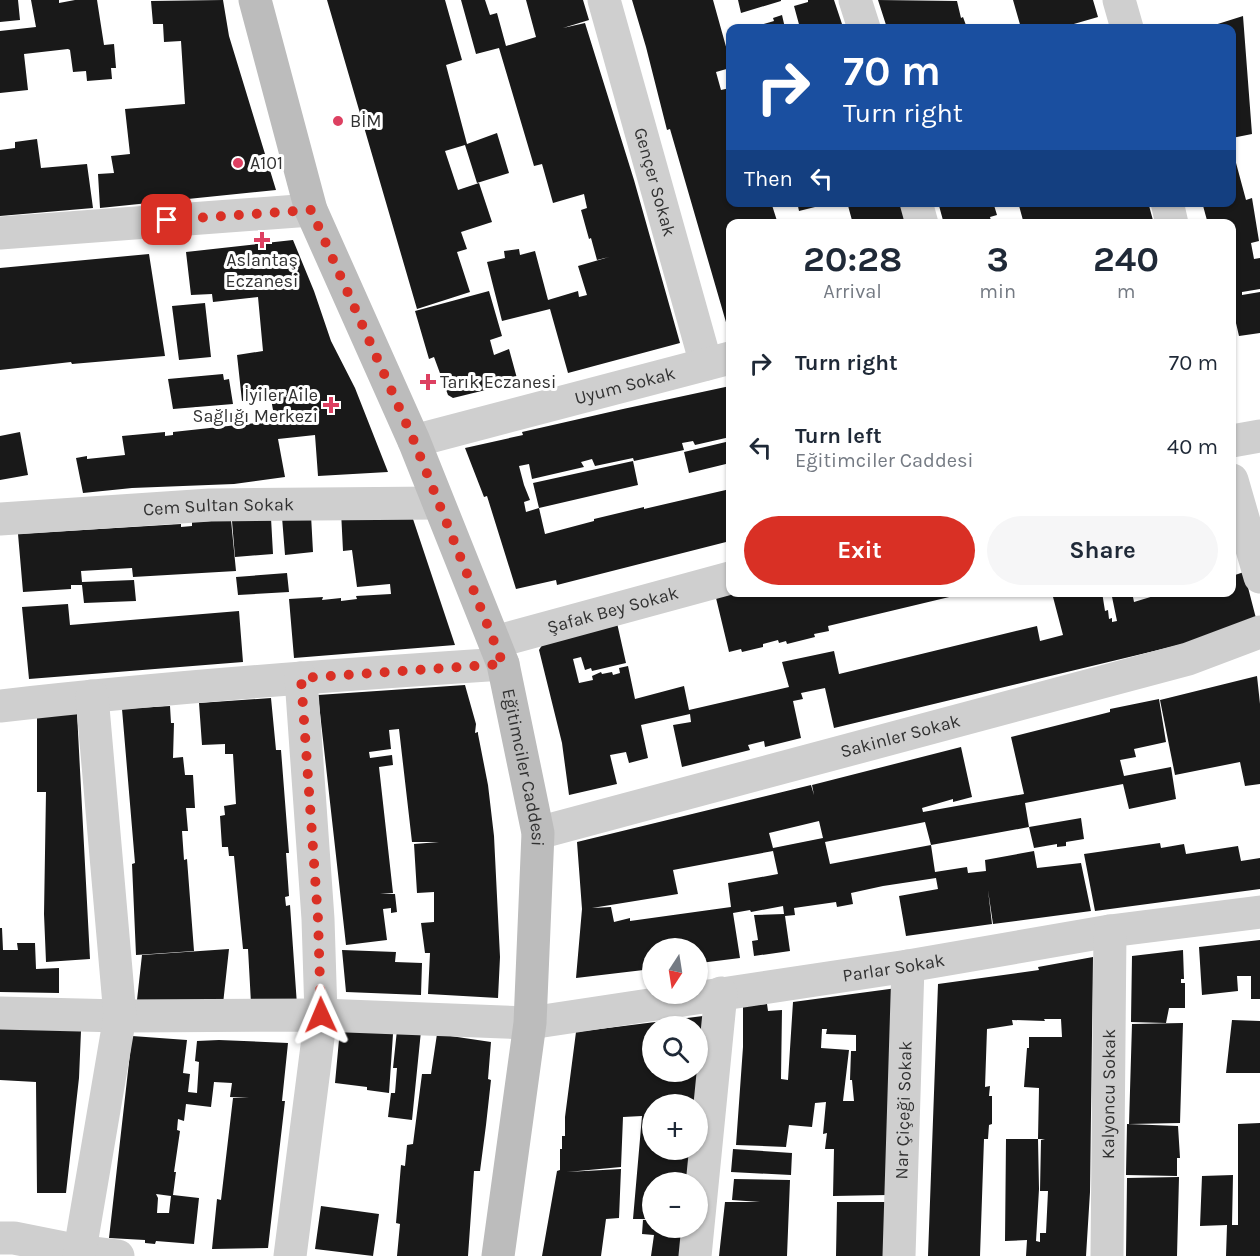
<!DOCTYPE html>
<html lang="en">
<head>
<meta charset="utf-8">
<style>
  :root { --surface:#fff; --page:#f6f6f7; --text:#1f2937; --muted:#747a83; --accent:#d93025 }
  body { margin:0; font-family:Karla,sans-serif; background:var(--page); color:var(--text); height:100vh; display:flex; flex-direction:column; font-size:22px; white-space:nowrap }
  * { box-sizing:border-box; margin:0 }
  p { font-size:20px; color:var(--muted) }
  .icon { flex:none; width:33px; height:33px; fill:none; stroke:currentColor; stroke-width:2; stroke-linecap:round; stroke-linejoin:round }
  .map { position:relative; flex:1; overflow:hidden }
  .sheet { position:absolute; left:726px; top:219px; width:510px; height:378px; display:flex; flex-direction:column; background:var(--surface); border-radius:12px; box-shadow:0 2px 4px #0004 }
  .sheet>* { flex:none }
  .top-card { position:absolute; left:726px; top:24px; width:510px; height:183px; border-radius:12px; box-shadow:0 2px 4px #0004; background:#1a4fa0; color:#fff; overflow:hidden }
  .needle { width:39px; rotate:192deg }
  .tools { position:absolute; left:642px; top:938px; display:grid; gap:12px }
  .tools a { display:grid; place-items:center; width:66px; height:66px; border-radius:50%; background:var(--surface); box-shadow:0 2px 4px #0004; font-size:30px }
  .pin { position:absolute; display:grid; place-items:center; width:51px; height:51px; color:#fff; margin:-26px; border-radius:12px; box-shadow:0 3px 9px #0006 }
  .me { position:absolute; width:66px; margin:-33px; rotate:359deg; stroke-linejoin:round; filter:drop-shadow(0 0 4px #0008) }
  .turn { display:flex; align-items:center; gap:21px; height:126px; padding:0 18px; font-size:27px }
  .turn .icon { width:78px; height:78px; stroke-width:2.5 }
  .turn b { display:block; font-size:42px; line-height:51px }
  .then { display:flex; align-items:center; height:57px; padding:0 18px; background:#0003; gap:12px; font-size:22px }
  .eta { display:flex; justify-content:space-evenly; align-items:center; height:102px; text-align:center }
  .eta b { font-size:36px; font-weight:700; line-height:42px }
  .action { display:flex; gap:12px; margin-top:auto; padding:12px 18px }
  .action a { flex:1; height:69px; border-radius:36px; background:var(--accent); color:#fff; font-size:24px; font-weight:700; line-height:69px; text-align:center }
  .action a+a { background:var(--page); color:var(--text) }
  ul { padding:0; list-style:none }
  li { display:flex; align-items:center; gap:18px; height:84px; padding:0 18px }
  li div { flex:1 }
  li b { display:block; font-size:22px }
  li em { font-style:normal }
  .map>svg:first-child { display:block }
  .building { fill:#191919; fill-rule:evenodd }
  .lines { fill:none; stroke-linecap:round; stroke-linejoin:round }
  .street { stroke:#cfcfcf; stroke-width:33 }
  .secondary { stroke:#bcbcbc; stroke-width:33 }
  .route { stroke:#d93025; stroke-width:10; stroke-dasharray:0 18 }
  .poi-dot { fill:#dd4061; stroke:#fff; stroke-width:2 }
  .labels { text-anchor:middle; stroke-width:6; stroke-linejoin:round; paint-order:stroke }
  .poi-label { font-size:18px; fill:#323232; stroke:#fff; text-anchor:start }
  .street-label { font-size:18px; fill:#323232; stroke:#fff }
</style>
</head>
<body>
<div class="map">
<svg width="1260" height="1256" viewBox="0 0 1260 1256">
  <rect width="100%" height="100%" fill="#fff"/>
  <path class="building" d="M0 0H18L20 20 0 22Z
    M31 0H59V3L75 0H97L104 45 114 44 116 68H111L112 79 87 81 86 71 73 72 70 50 68 49 24 54 28 90 0 93V31L36 27Z
    M223 0 229 36 276 190 100 208 98 174 114 173 111 156 130 154 125 109 185 104 181 41 164 42 163 24H153L151 1Z
    M327 0H445L462 60 446 65 467 144 497 133 509 173 477 183 465 145 445 151 458 190 479 183 492 222 461 232 467 249 457 252 470 292 417 309Z
    M461 0H485L490 15 497 13 506 46 536 37 526 0H583L589 20 563 28 585 23 634 180 680 343 568 373 550 309 502 321 487 262 505 258 504 251 519 249 520 255 535 251 548 300 578 291 579 297 587 295 578 266 609 257 597 260 591 238 589 239 581 210 587 208 584 194 553 203 542 164 534 166 499 48 476 54Z
    M632 0H713L730 61V68L716 72 721 90 730 88V202H771L778 224H730V336L670 129 667 130 646 47Z
    M738 0H781V1L741 13Z
    M808 0H834L843 27 835 28H800L794 6 808 2Z
    M878 0 957 1 961 18 963 17 967 28H887Z
    M1013 0H1093L1098 17 1060 28H1021Z
    M782 15 785 28H750L774 21 773 18Z
    M1243 16 1252 134 1232 138V28H1205Z
    M37 139 41 168 87 164 93 208 0 216V150L15 148V142Z
    M1232 148 1246 200 1252 198 1259 241 1251 243 1254 259 1260 258V289L1242 292V295L1260 292V333L1239 336 1232 306V224H1208L1202 202H1232Z
    M797 202H831V203L799 211Z
    M847 202H904L910 224H853Z
    M938 202H993L997 215 990 217 992 224H944Z
    M1018 202H1148L1154 224H1024Z
    M293 240 314 291 331 341 355 388 388 472 318 476 315 435 278 439 285 477 234 484 132 488 83 493 76 458 87 456V459L125 455 122 436 165 432V436L173 435V432L275 421 271 399 309 394 242 401 237 355 263 351 258 297 213 302 212 294 191 295 186 252Z
    M149 254 165 356 72 364 71 362 0 370V268Z
    M489 291 502 336 490 340 494 355 509 349 518 382 453 398 448 395 434 357 429 359 415 311Z
    M205 303 211 357 179 360 172 306Z
    M223 374 224 380 229 379 233 404 173 409 168 379Z
    M730 386V437L695 445 693 441 682 443 684 450 634 461 633 458 595 466 592 459 581 462 584 467 532 479 529 464 519 466 524 485 530 500 524 502 526 512 539 508 545 534 594 521V519L644 507V509L730 489V541L557 585 556 580 516 589 487 496 484 497 465 448 523 435 522 432 623 409Z
    M20 432 28 475 0 480V436Z
    M730 441V463L689 473 684 452Z
    M633 461 638 485 539 508 533 483Z
    M409 507 455 645 294 658 289 599 323 597 322 600 341 598V601L357 599 356 596 391 594 390 584 357 587 352 550 343 551 341 511Z
    M311 515 313 552 285 555 282 517Z
    M271 518 273 554 235 557 232 521Z
    M231 520 236 571 133 577 132 568 81 571 82 582 134 580 136 601 84 603 82 585H71V589L23 592 18 534 181 524V527L192 526V522Z
    M1244 572 1258 626 834 728 825 688 801 693 803 699 793 701 801 738 765 747 764 741 748 745 750 750 682 767 673 725 691 722 690 714 641 725 648 758 629 763 626 752 610 755 617 784 569 795 562 743 539 650 544 642 617 623 626 663 592 671 591 668 585 670 581 657 573 659 579 683 593 680 592 676 601 672 602 674 612 672 613 675 620 673 619 668 628 666 635 699 684 686 689 710 789 687 782 662 834 651 839 674 1037 626 1040 641 1063 635 1053 597 1070 592H1102L1105 611 1108 610 1109 619 1112 618V622L1117 621 1111 592H1132L1134 602 1167 592H1232V576Z
    M287 573 289 592 238 595 236 577Z
    M741 592H965L966 593 828 626 829 631 814 634 815 637 787 644 786 641 779 643 778 640 763 644V647L742 652 741 649 729 652 716 598Z
    M68 604 70 625 239 611 243 662 29 679 22 607Z
    M1257 676 1260 704V784L1245 786 1240 762 1175 775 1160 700Z
    M465 685 476 724 475 733 478 732V734L488 785 494 836 500 957 498 998 428 994 430 953H425L421 923 434 922V892L417 893 414 844 439 842H412L399 729 389 730 391 749 369 752 370 758 392 755 393 765 379 767 393 893 380 894H395L397 912 391 913V908L383 909 387 940 346 945 318 695Z
    M271 698 276 750H281L289 853H286L289 896 285 897 286 906 290 905 297 1005 251 1003 248 949H243L234 856H229L228 847H222L220 816 225 815 224 806 236 804 233 754H225V744L202 745 199 703Z
    M1159 699 1166 742 1134 749 1136 757 1120 760 1124 776 1171 767 1176 799 1129 809 1123 784 1025 803 1029 827 931 845 925 822 825 842 830 864 931 845 935 872 967 867 968 873 986 871 985 860 1034 851 1037 868 1081 863 1091 911 993 924 988 890 992 924 906 936 899 896 938 889 936 878 883 886 851 893 853 904 837 907 836 902 794 908 795 915 785 916 790 951 754 956 752 941 758 940 754 915 784 914 783 906 751 912 750 910 733 913 740 958 700 963 698 960V948H652V969L576 978 582 909 577 842 811 785 814 795 812 785 961 747 972 797 953 802V799L922 808 923 812 1024 794 1011 737 1110 712V709ZM819 821 823 838 773 848 769 833ZM773 851 778 874 728 883 731 907 630 921V918L614 922 611 907 592 908 678 894 673 870Z
    M170 706 171 723H174L173 758 183 757 185 775H193L195 808H186L188 831H182L184 860 187 859 194 951 136 955 132 864 135 863 122 709Z
    M77 713 90 959 46 962 44 914 46 792H37V715Z
    M1081 818 1084 839 1066 842V846L1057 847V844L1034 848 1029 827Z
    M1160 843 1161 848 1184 844 1186 854 1238 846 1241 861 1260 858V889L1095 911 1084 854Z
    M0 928H2L3 950H18L17 943H35L36 969 59 968V993L0 992Z
    M1260 940V999H1251V976H1237L1238 991 1202 995 1199 947Z
    M229 949 223 1004 137 1000 142 955Z
    M342 950 396 952 395 962 422 963 421 995 346 992Z
    M1183 950 1184 979H1181V983H1185V1008H1169L1166 1023 1131 1022 1132 956Z
    M1093 957 1090 1192 1086 1256H1026L1027 1240 1005 1241 1006 1139H1038L1039 1189 1036 1241 1040 1242V1233H1046L1048 1191H1040L1041 1140 1045 1139H1038L1039 1088 1024 1087 1027 1048H1029V1037H1062L1061 1019H1044L1045 1021 1012 1020 1013 1025 987 1029 985 1087 990 1086 989 1096H992V1124L989 1125 988 1139H984L980 1256H928L938 984 1039 970 1038 967Z
    M897 988 888 1195 833 1196 834 1149H825L827 1133 823 1134 826 1102 815 1103 812 1127 789 1125 786 1147 736 1145 743 1047V1006L767 1004 768 1011 782 1010 781 1079 788 1080 793 1002ZM822 1029H827L826 1034 856 1035V1051H851L850 1080H852L854 1101H843L849 1050 821 1048Z
    M703 1016 698 1070V1026H652V1071H699L697 1104H652V1149H691L688 1182H652V1219H633L642 1116 623 1117 621 1167 567 1172 621 1169 619 1218 606 1219 601 1256H542L557 1171 560 1170V1149H562V1136H565V1117L576 1032Z
    M1232 1020 1260 1021V1073H1226Z
    M1183 1023 1180 1123 1129 1124 1132 1024Z
    M0 1027 81 1031 79 1078 66 1193H37L36 1082 0 1080Z
    M340 1029 393 1034 389 1093 367 1090V1087L335 1083Z
    M397 1030 421 1031 412 1120 388 1117 391 1093H395L397 1068H393Z
    M437 1034 491 1042 488 1079 491 1080 486 1125 480 1171H474L468 1256H397L400 1224 396 1223 401 1165 405 1166 407 1145 413 1144 422 1074H431Z
    M132 1036 187 1040 183 1073 190 1074 188 1092 197 1093 199 1062 195 1061 197 1041 219 1040 288 1043 282 1101H285L268 1248 212 1249 217 1199 221 1200 233 1098H249L230 1097 232 1083 214 1082 211 1107 186 1104 184 1121 178 1119 177 1130 180 1131 174 1172H176L173 1195 199 1198 194 1244 156 1241 155 1244 145 1243V1240L109 1238ZM156 1194 171 1196 169 1213H157L158 1198Z
    M1260 1123V1256H1226L1227 1225 1200 1226 1202 1176 1233 1175 1232 1225H1238V1124Z
    M1127 1124 1178 1126 1180 1158H1177V1176L1126 1175Z
    M733 1149 792 1153 791 1175 731 1172Z
    M1179 1177 1177 1256H1126L1127 1178Z
    M734 1179 790 1180 787 1256H719L725 1202H760L732 1200Z
    M837 1202H888L886 1256H836Z
    M321 1206 379 1214 373 1256 315 1249Z
    M643 1220H652V1227H683L679 1256H651L654 1235 642 1234Z"/>
  <g class="lines">
    <g class="street">
      <path id="s1" d="M604 0 706 364"/>
      <path d="M855 0 864 28"/>
      <path d="M1119 0 1127 28"/>
      <path d="M916 202 922 224"/>
      <path d="M1167 202 1172 224"/>
      <path d="M0 233 311 210"/>
      <path id="s2" d="M414 441 730 358"/>
      <path d="M1232 441 1260 436"/>
      <path d="M1232 480 1260 577"/>
      <path id="s3" d="M0 519 210 505 438 503"/>
      <path id="s4" d="M495 642 730 578"/>
      <path d="M0 706C167 687 335 675 503 664"/>
      <path id="s5" d="M538 833 1188 659 1260 632"/>
      <path id="s6" d="M0 1013 120 1016 321 1015 530 1023 908 966 1110 931 1260 912"/>
      <path d="M0 1238H14L79 1251 118 1256"/>
      <path d="M79 1256 120 1016 92 696"/>
      <path d="M290 1256 321 1015 318 919 301 678"/>
      <path d="M695 1256 721 993"/>
      <path id="s7" d="M899 1256 908 966"/>
      <path id="s8" d="M1107 1256 1110 931"/>
    </g>
    <path class="secondary" id="s9" d="M255 0 311 210 414 441 503 664 538 833 530 1023 498 1256"/>
  </g>
  <g class="lines">
    <path class="route" d="M167 220 311 210 414 441 503 664 301 678 318 919 321 1015"/>
  </g>
  <g class="poi-dot">
    <circle cx="338" cy="121" r="6"/>
    <circle cx="238" cy="163" r="6"/>
    <path d="M259 231h6v6h6v6h-6v6h-6v-6h-6v-6h6z"/>
    <path d="M425 373h6v6h6v6h-6v6h-6v-6h-6v-6h6z"/>
    <path d="M328 396h6v6h6v6h-6v6h-6v-6h-6v-6h6z"/>
  </g>
  <g class="labels">
    <g class="poi-label">
      <text x="350" y="127">BİM</text>
      <text x="250" y="169">A101</text>
      <text x="262" y="266" text-anchor="middle">Aslantaş<tspan x="262" dy="21">Eczanesi</tspan></text>
      <text x="440" y="388">Tarık Eczanesi</text>
      <text x="318" y="401" text-anchor="end">İyiler Aile<tspan x="318" dy="21">Sağlığı Merkezi</tspan></text>
    </g>
    <g class="street-label">
      <text dy="6" stroke="none"><textPath href="#s1" startOffset="189">Gençer Sokak</textPath></text>
      <text dy="6" stroke="none"><textPath href="#s2" startOffset="218">Uyum Sokak</textPath></text>
      <text dy="6" stroke="none"><textPath href="#s3" startOffset="219">Cem Sultan Sokak</textPath></text>
      <text dy="6" stroke="none"><textPath href="#s4" startOffset="122">Şafak Bey Sokak</textPath></text>
      <text dy="6" stroke="none"><textPath href="#s5" startOffset="375">Sakinler Sokak</textPath></text>
      <text dy="6" stroke="none"><textPath href="#s9" startOffset="816">Eğitimciler Caddesi</textPath></text>
      <text dy="6" stroke="none"><textPath href="#s6" startOffset="898">Parlar Sokak</textPath></text>
      <text dy="6" stroke="none"><textPath href="#s8" startOffset="162">Kalyoncu Sokak</textPath></text>
      <text dy="6" stroke="none"><textPath href="#s7" startOffset="146">Nar Çiçeği Sokak</textPath></text>
    </g>
  </g>
</svg>
<div class="tools">
<a><svg class="needle" viewBox="-14 -14 28 28"><path d="M0-13l5 13h-10z" fill="#e53935"/><path d="M0 13l5-13h-10z" fill="#747a83"/></svg></a>
<a><svg class="icon" aria-label="search" viewBox="0 0 24 24"><circle cx="10" cy="10" r="6"/><path d="M15 15l6 6"/></svg></a>
<a>+</a>
<a>−</a>
</div>
<div class="pin" style="left:167px;top:220px;background:#d93025"><svg class="icon" aria-label="arrive" viewBox="0 0 24 24"><path d="M6 21V4h12l-3 4 3 4H6"/></svg></div>
<svg class="me" style="left:321px;top:1015px" viewBox="-20 -20 40 40"><path d="M0-17L14 15 0 8-14 15z" fill="#d93025" stroke="#fff" stroke-width="4"/></svg>
<div class="top-card">
<div class="turn"><svg class="icon" aria-label="right" viewBox="0 0 24 24"><path d="M7 20v-9h11M14 6l5 5-5 5"/></svg><div><b>70 m</b>Turn right</div></div>
<div class="then">Then<svg class="icon" aria-label="left" viewBox="0 0 24 24"><path d="M17 20v-9H6M10 6l-5 5 5 5"/></svg></div>
</div>
<section class="sheet">
<div class="eta">
<div><b>20:28</b><p>Arrival</p></div>
<div><b>3</b><p>min</p></div>
<div><b>240</b><p>m</p></div>
</div>
<ul>
<li><svg class="icon" aria-label="right" viewBox="0 0 24 24"><path d="M7 20v-9h11M14 6l5 5-5 5"/></svg><div><b>Turn right</b></div><em>70 m</em></li>
<li><svg class="icon" aria-label="left" viewBox="0 0 24 24"><path d="M17 20v-9H6M10 6l-5 5 5 5"/></svg><div><b>Turn left</b><p>Eğitimciler Caddesi</p></div><em>40 m</em></li>
</ul>
<div class="action"><a>Exit</a><a>Share</a></div>
</section>
</div>
</body>
</html>
